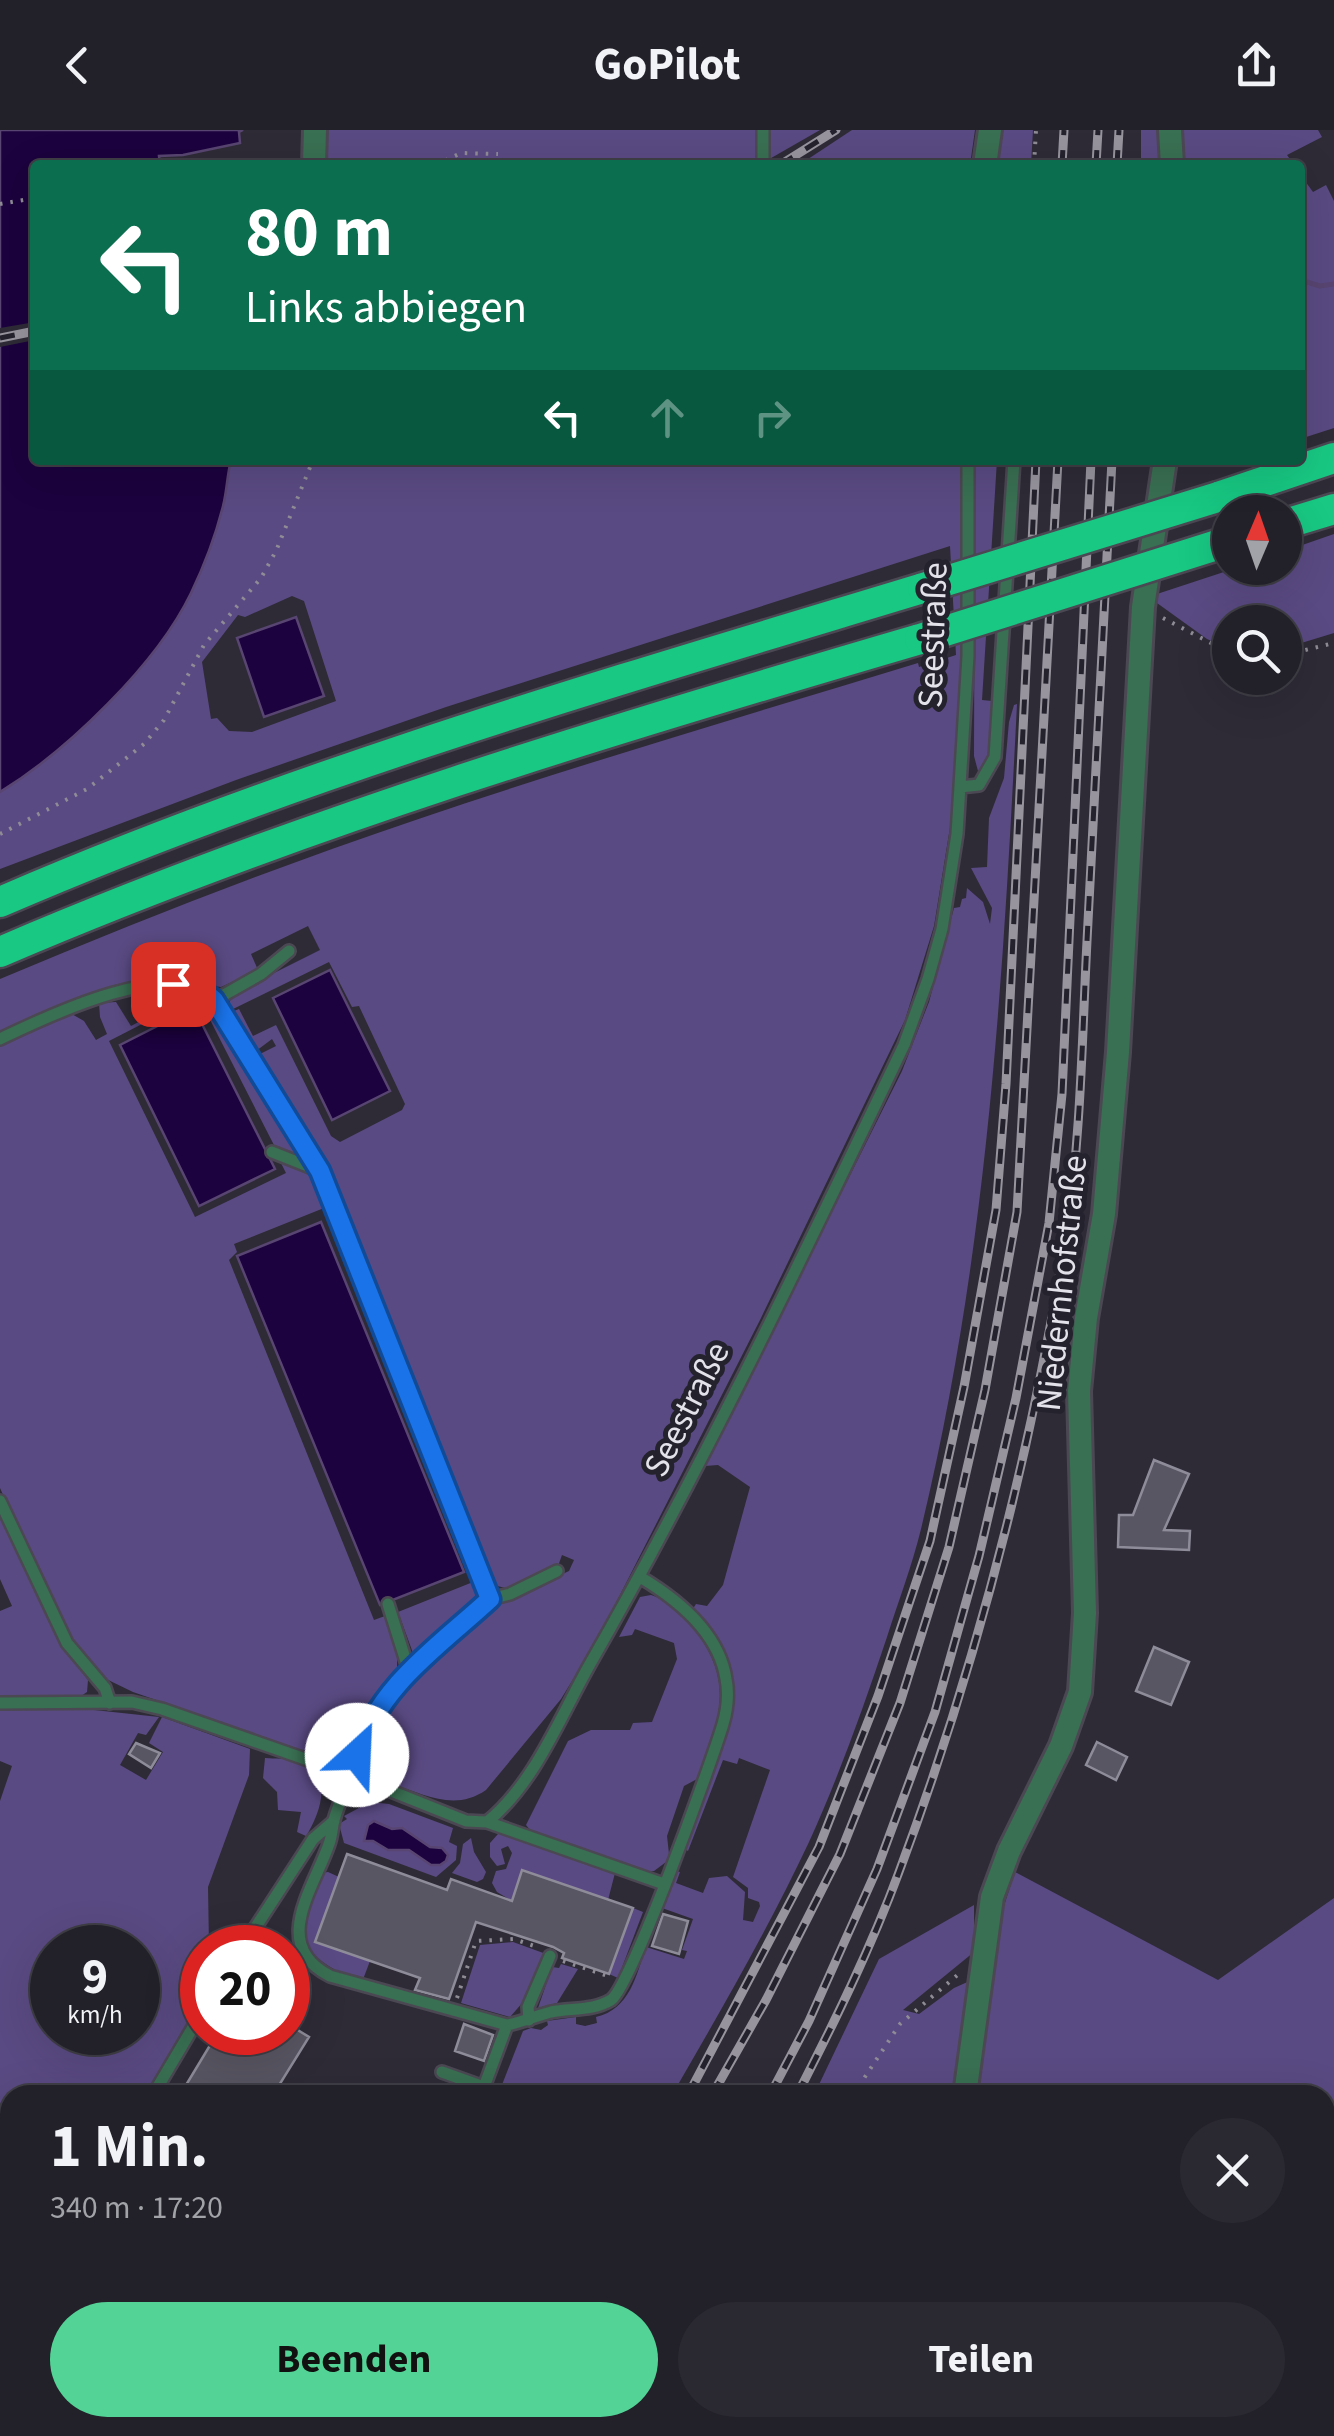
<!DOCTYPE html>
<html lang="de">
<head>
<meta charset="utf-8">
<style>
  :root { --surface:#222029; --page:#2a2831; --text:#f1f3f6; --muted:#a2a3a8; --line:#3f3e46; --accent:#54d396 }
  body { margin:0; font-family:"Source Sans 3",sans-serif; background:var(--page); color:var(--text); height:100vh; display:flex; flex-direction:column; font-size:38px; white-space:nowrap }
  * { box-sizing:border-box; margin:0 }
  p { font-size:32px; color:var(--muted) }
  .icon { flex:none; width:55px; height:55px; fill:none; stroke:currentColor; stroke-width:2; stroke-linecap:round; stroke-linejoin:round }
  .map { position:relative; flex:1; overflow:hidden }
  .details { position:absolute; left:0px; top:1955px; width:1335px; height:352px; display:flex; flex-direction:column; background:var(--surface); border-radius:30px 30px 0 0; box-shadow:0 10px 40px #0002,0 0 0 2px var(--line) }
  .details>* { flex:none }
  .banner { position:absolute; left:30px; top:30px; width:1275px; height:305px; border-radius:10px; box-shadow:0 10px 40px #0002,0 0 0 2px var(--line); background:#0b6e4f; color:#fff; overflow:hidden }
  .needle { width:65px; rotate:2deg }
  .fabs { position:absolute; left:1212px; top:365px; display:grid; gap:20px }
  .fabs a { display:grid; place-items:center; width:90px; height:90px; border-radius:50%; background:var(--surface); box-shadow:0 10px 40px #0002,0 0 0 2px var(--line); font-size:50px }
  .speed { position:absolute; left:30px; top:1795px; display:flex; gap:20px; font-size:50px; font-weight:700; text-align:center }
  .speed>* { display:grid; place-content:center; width:130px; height:130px; border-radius:50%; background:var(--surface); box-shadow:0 10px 40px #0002,0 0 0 2px var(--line); line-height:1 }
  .speed small { font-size:25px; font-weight:400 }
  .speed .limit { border:15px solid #d22; background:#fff; color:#111 }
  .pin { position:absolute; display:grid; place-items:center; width:85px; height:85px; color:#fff; margin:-42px; border-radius:20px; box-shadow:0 5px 15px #0006 }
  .me { position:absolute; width:110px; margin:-55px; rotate:25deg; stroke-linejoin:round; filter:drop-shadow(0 0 8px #0008) }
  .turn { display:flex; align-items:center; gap:35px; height:210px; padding:0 50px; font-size:45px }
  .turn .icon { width:130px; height:130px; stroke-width:2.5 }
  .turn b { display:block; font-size:70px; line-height:85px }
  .lanes { display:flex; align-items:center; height:95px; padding:0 50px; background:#0003; justify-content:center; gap:50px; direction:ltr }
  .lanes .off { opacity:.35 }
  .round { display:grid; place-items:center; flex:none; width:105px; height:105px; border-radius:52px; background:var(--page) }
  .headline { display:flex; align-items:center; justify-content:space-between; height:170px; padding:0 50px }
  h1 { font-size:60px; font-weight:700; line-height:75px }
  .action { display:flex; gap:20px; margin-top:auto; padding:20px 50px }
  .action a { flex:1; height:115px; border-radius:60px; background:var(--accent); color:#111; font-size:40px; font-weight:700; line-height:115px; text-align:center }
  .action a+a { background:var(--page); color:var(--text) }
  header { display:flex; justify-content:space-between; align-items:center; height:130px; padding:0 50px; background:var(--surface); font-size:45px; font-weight:700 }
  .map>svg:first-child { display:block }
  .green { fill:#5a4a83; fill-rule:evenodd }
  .water { fill:#1c023e; stroke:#584571; stroke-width:2.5 }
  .pier { fill:#2e2b37 }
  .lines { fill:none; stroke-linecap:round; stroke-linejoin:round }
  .stream { stroke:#584571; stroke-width:5 }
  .building { fill:#595663; stroke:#8f8c9a; stroke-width:2.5 }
  .lane-casing { stroke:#4b4853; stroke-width:16 }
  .street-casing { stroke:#4b4853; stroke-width:28 }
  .highway-casing { stroke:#4b4853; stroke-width:35 }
  .path { stroke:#8f8c96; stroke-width:4; stroke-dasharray:2.5 8; stroke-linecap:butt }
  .lane { stroke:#396f52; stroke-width:11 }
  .street { stroke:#396f52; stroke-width:22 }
  .highway { stroke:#18c883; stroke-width:30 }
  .rail-casing { stroke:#97949e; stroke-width:9 }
  .rail { stroke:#24222d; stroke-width:5; stroke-dasharray:15; stroke-linecap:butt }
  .highway-bridge-casing { stroke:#4b4853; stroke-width:35; stroke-linecap:butt }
  .highway-bridge { stroke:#18c883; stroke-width:30 }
  .route-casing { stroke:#114b97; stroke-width:25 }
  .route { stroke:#1a73e8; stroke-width:18 }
  .labels { text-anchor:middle; stroke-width:10; stroke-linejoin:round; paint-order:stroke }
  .street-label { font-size:35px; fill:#e3e1e9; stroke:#24222d }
</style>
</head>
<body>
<header><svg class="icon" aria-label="back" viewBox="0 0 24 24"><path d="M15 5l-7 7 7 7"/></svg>GoPilot<svg class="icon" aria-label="share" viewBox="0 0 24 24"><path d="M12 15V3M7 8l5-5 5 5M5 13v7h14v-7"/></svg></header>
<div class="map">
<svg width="1334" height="2306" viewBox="0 0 1334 2306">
  <rect width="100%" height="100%" fill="#2e2b37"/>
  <path class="green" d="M323 0H820L759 35H322Z
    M852 0H975L970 35H799Z
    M1001 0H1033L1031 35H996Z
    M1141 0H1159L1161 35H1141Z
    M1179 0H1318L1322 7 1287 25 1294 35H1181Z
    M1300 44 1313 62 1326 55 1334 71V298L1300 309Z
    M231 330H961L963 525 952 685 934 796 905 890 760 1190 597 1510 561 1569 486 1660C454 1682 425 1664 391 1654L373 1618 374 1604 382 1585 399 1561 501 1473 569 1441 574 1430 562 1425 558 1436 509 1459 490 1454 327 1046 254 927 276 916 272 909 252 924 234 881 239 879 253 906 276 895 331 1006 340 1012 402 980 405 974 359 876 352 877 329 832 231 880 227 877 234 863 320 820 308 796 251 824 258 840 221 857 172 850 0 905V849C110 803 220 759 332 719 525 650 722 593 918 533L919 537 956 525 950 416 446 577 236 650 0 739V662L24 647 182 481 193 460 224 373ZM292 466 304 471 336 571 252 602 229 601 217 588 211 589 202 532 238 485 245 487Z
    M975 330H997L982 570 992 571C994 595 995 623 978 641L974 626Z
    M1334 404V503L1285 518V492H1230V519L1207 509 1157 473 1154 465 1236 438H1285V421Z
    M1017 574C1003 853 987 1126 921 1399 912 1436 898 1472 887 1507 864 1576 839 1646 809 1712 768 1799 720 1882 672 1965H498L523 1901 531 1898 541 1900 548 1895 547 1891 576 1887V1894L585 1896 597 1893 596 1887C630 1879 636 1846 646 1817L684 1829 687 1821 682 1820 693 1789 662 1778 674 1741 680 1742 676 1753 703 1763 709 1748 727 1746 745 1762 743 1790 753 1792 760 1776 759 1772 748 1768V1758L733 1747 770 1640 739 1628 737 1634 723 1630 688 1721 683 1718C699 1674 744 1583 729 1539 723 1518 704 1498 692 1480L696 1474 707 1476 723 1455 750 1357 718 1335 705 1336 902 941 929 872 954 778 960 777 962 769 966 768 967 758 983 772 990 794 992 778 971 738 987 737 989 688 1004 648 1009 592 1014 575Z
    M148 862 185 861 208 871 312 1035 275 1017 204 878 179 875 109 911 195 1087 286 1043 280 1031 318 1048 329 1076 234 1114 237 1122 229 1130 374 1490 385 1486 397 1518V1545L376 1571 358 1604 336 1618 310 1623 133 1562 104 1548 81 1527 63 1499 0 1358V914L70 883 84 891 96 910 107 904 100 887 99 873 116 872 131 896 146 888 141 875Z
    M0 1386 60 1512 88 1550 87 1562 81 1566 0 1568V1481L12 1476 0 1449Z
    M478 1450C479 1483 440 1505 417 1524L413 1523 398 1482Z
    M651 1465C670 1471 687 1488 698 1504 736 1558 717 1593 697 1649L684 1656 667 1706 669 1724 666 1732 654 1741 646 1742 531 1701 526 1695 568 1611 591 1600H630L633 1593 652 1592 677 1529 674 1513 635 1499 632 1505 619 1507 640 1467Z
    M0 1579 94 1580 159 1587 146 1605 138 1603 120 1635 146 1650 163 1622 149 1613 162 1587 250 1619 249 1645 208 1757 209 1817 202 1818V1871L146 1965H10V2189L0 2206V1671L12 1636 0 1631ZM52 1818H138V1902H52Z
    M265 1628C275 1629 287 1628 297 1631 336 1641 320 1684 306 1706L297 1702 301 1682 278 1680 277 1662 263 1648Z
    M370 1672 389 1674 453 1698 449 1712 457 1716 456 1730 436 1747 344 1713 339 1694 347 1689 344 1686Z
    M506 1703 615 1743 608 1770 523 1741 512 1771 497 1762 492 1753 496 1741 506 1739 512 1723 508 1716 501 1719 505 1734 497 1736 490 1727V1713L498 1704Z
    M471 1708 474 1722 486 1742 483 1749 477 1752 452 1743 460 1733 463 1714Z
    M328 1742 339 1747 370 1831 362 1852C293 1824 297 1808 321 1743Z
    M1015 1742 1218 1850 1334 1768V1979L1325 1983V1965H814L879 1829 974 1775V1822L903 1880 919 1884 954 1858 992 1841 997 1797Z
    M633 1778 643 1782 618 1848 609 1844Z
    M513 1812 546 1824 530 1864 510 1887 461 1873 480 1815Z
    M561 1834 578 1839 557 1873 538 1878 552 1837 559 1838Z
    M80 2298H469L464 2306H75Z
    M610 2298H1056L1047 2306H604Z"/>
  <path class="water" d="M0 0H243L239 2 240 13 183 25 159 26 160 35H35V330H231C227 345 227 361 223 376 216 404 204 436 191 463 157 534 67 621 0 662Z
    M296 487 324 566 264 587 237 508Z
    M330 840 390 961 332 990 273 868Z
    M181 884 198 886 275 1039 199 1076 120 915Z
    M321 1092 464 1442 380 1475 237 1126Z
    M374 1691 392 1699 402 1698 430 1717 442 1718 448 1725 446 1731 440 1735H431L409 1720H388L373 1711H364L368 1695Z
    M10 2233V2298H67L61 2306H15L0 2296V2249Z"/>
  <path class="pier" d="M35 192V210L0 217V198Z"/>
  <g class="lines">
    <path class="stream" d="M1300 150 1320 156 1334 154"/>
  </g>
  <path class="building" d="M1154 1330 1189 1344 1164 1400 1190 1401 1189 1420 1118 1417 1119 1385H1133Z
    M1154 1517 1189 1532 1171 1575 1136 1561Z
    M1097 1612 1127 1627 1116 1650 1086 1635Z
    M136 1613 160 1623 151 1638 129 1624Z
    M347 1724 447 1760 451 1749 512 1771 522 1740 633 1778 609 1844 562 1828 564 1823 553 1817 476 1792 449 1869 415 1860 420 1848 315 1812Z
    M663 1784 688 1791 679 1824 652 1816Z
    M288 1894 309 1907 273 1965H180L218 1902H288Z
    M464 1894 493 1905 484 1931 455 1921Z"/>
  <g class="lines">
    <g class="lane-casing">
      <path id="lane" d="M763 35V0
        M960 657 979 655 995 627 1014 330
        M215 870 261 844 289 821
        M0 909C46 887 172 825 215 870L320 1041 490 1469C422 1532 380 1551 351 1645L162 1579 132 1572 0 1573
        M272 1022 320 1041
        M0 1371 67 1513 105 1558 110 1573
        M490 1469 510 1464 557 1441
        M388 1474 409 1541
        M487 1692 664 1754
        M242 1818 313 1709 334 1691
        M529 1890 528 1877 550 1826
        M507 1895 330 1846C270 1815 313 1760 329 1714 332 1706 332 1698 334 1690 338 1675 345 1660 351 1645L466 1691 487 1692C535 1653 560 1587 590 1534 705 1333 804 1124 904 915L928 849 942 799 957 704 968 526V330
        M442 1942 484 1957 507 1895C522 1892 536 1886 551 1882 571 1878 593 1881 611 1870 631 1857 712 1631 723 1594 727 1580 729 1564 726 1549 719 1503 677 1469 640 1447
        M153 1965 202 1882
        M0 2217 10 2201"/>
    </g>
    <g class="street-casing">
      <path id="street" d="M1170 0 1172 35
        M314 35 315 0
        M985 35 990 0
        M965 1965 992 1767 1009 1721 1061 1616 1080 1562 1085 1483 1079 1261 1086 1188 1104 1084 1118 922 1143 477 1165 330
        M930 2306V2298"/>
    </g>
    <g class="highway-casing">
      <path id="highway" d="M1218 367 1334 328
        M1285 394 1334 379
        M0 772C298 643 613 552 923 458
        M0 822C298 694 609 600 920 509"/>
    </g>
    <path class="path" d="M436 35 461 23 498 24
      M1034 35 1036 0
      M0 74 35 68
      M0 208 35 201
      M1163 488 1230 523
      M1285 525 1334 513
      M0 704 87 659 144 614 164 590 204 515 261 448 276 421 313 330
      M563 1831 611 1847
      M457 1868 476 1811 514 1809 540 1818
      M853 1965 900 1894 961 1842
      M643 2306 649 2298"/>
    <use href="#lane" class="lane"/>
    <use href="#street" class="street"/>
    <use href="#highway" class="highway"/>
    <g class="rail-casing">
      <path id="rail" d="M780 35 836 0
        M1062 35 1064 0
        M1096 35 1098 0
        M1117 35 1119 0
        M0 208 35 201
        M688 1965 819 1717 878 1566 930 1411 964 1257 996 1080 1006 954 1036 330
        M712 1965 766 1870 840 1724 900 1573 949 1417 985 1260 1017 1082 1058 330
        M770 1965 809 1891 877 1739 935 1582 979 1426 1016 1268 1049 1093 1062 964 1091 330
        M797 1965C834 1893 871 1818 899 1742 976 1537 1031 1322 1066 1106 1081 1009 1082 908 1087 811 1095 651 1104 490 1112 330
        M476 2306 482 2298
        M505 2306 510 2298
        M549 2306 555 2298
        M589 2306 595 2298"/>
    </g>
    <use href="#rail" class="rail"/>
    <g class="highway-bridge-casing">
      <path id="highway-bridge" d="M923 458 1218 367
        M920 509 1217 415"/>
    </g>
    <use href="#highway-bridge" class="highway-bridge"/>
  </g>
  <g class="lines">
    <g class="route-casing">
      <path id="route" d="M173 854 200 858 214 870 320 1041 490 1469C438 1517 379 1555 357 1625"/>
    </g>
    <use href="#route" class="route"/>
  </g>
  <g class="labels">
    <g class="street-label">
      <text transform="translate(932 505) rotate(-88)" y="12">Seestraße</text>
      <text transform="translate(1061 1153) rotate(-84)" y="12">Niedernhofstraße</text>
      <text transform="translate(686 1279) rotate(-63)" y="12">Seestraße</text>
    </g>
  </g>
</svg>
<div class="fabs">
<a><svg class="needle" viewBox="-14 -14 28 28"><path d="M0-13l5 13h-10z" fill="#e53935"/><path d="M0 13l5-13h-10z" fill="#a2a3a8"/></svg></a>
<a><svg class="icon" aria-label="search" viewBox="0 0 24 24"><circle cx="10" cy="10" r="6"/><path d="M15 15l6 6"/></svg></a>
</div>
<div class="speed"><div>9<small>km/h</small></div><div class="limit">20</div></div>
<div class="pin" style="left:173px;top:854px;background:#d93025"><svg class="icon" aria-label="arrive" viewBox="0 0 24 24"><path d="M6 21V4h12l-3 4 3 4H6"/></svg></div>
<svg class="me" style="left:357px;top:1625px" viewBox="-20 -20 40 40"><circle r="19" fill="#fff"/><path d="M0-13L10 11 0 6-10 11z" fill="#1a73e8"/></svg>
<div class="banner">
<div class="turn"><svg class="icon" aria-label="left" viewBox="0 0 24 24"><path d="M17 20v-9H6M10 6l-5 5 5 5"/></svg><div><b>80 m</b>Links abbiegen</div></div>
<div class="lanes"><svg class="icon" aria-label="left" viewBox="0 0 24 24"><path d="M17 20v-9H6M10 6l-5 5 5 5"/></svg><svg class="icon off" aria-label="ahead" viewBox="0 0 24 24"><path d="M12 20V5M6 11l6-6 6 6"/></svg><svg class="icon off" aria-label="right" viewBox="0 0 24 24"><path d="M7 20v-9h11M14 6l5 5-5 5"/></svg></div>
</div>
<section class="details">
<div class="headline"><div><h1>1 Min.</h1><p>340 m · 17:20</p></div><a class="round"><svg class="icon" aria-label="close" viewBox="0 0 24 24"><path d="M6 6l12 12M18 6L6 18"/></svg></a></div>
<div class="action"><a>Beenden</a><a>Teilen</a></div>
</section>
</div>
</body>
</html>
